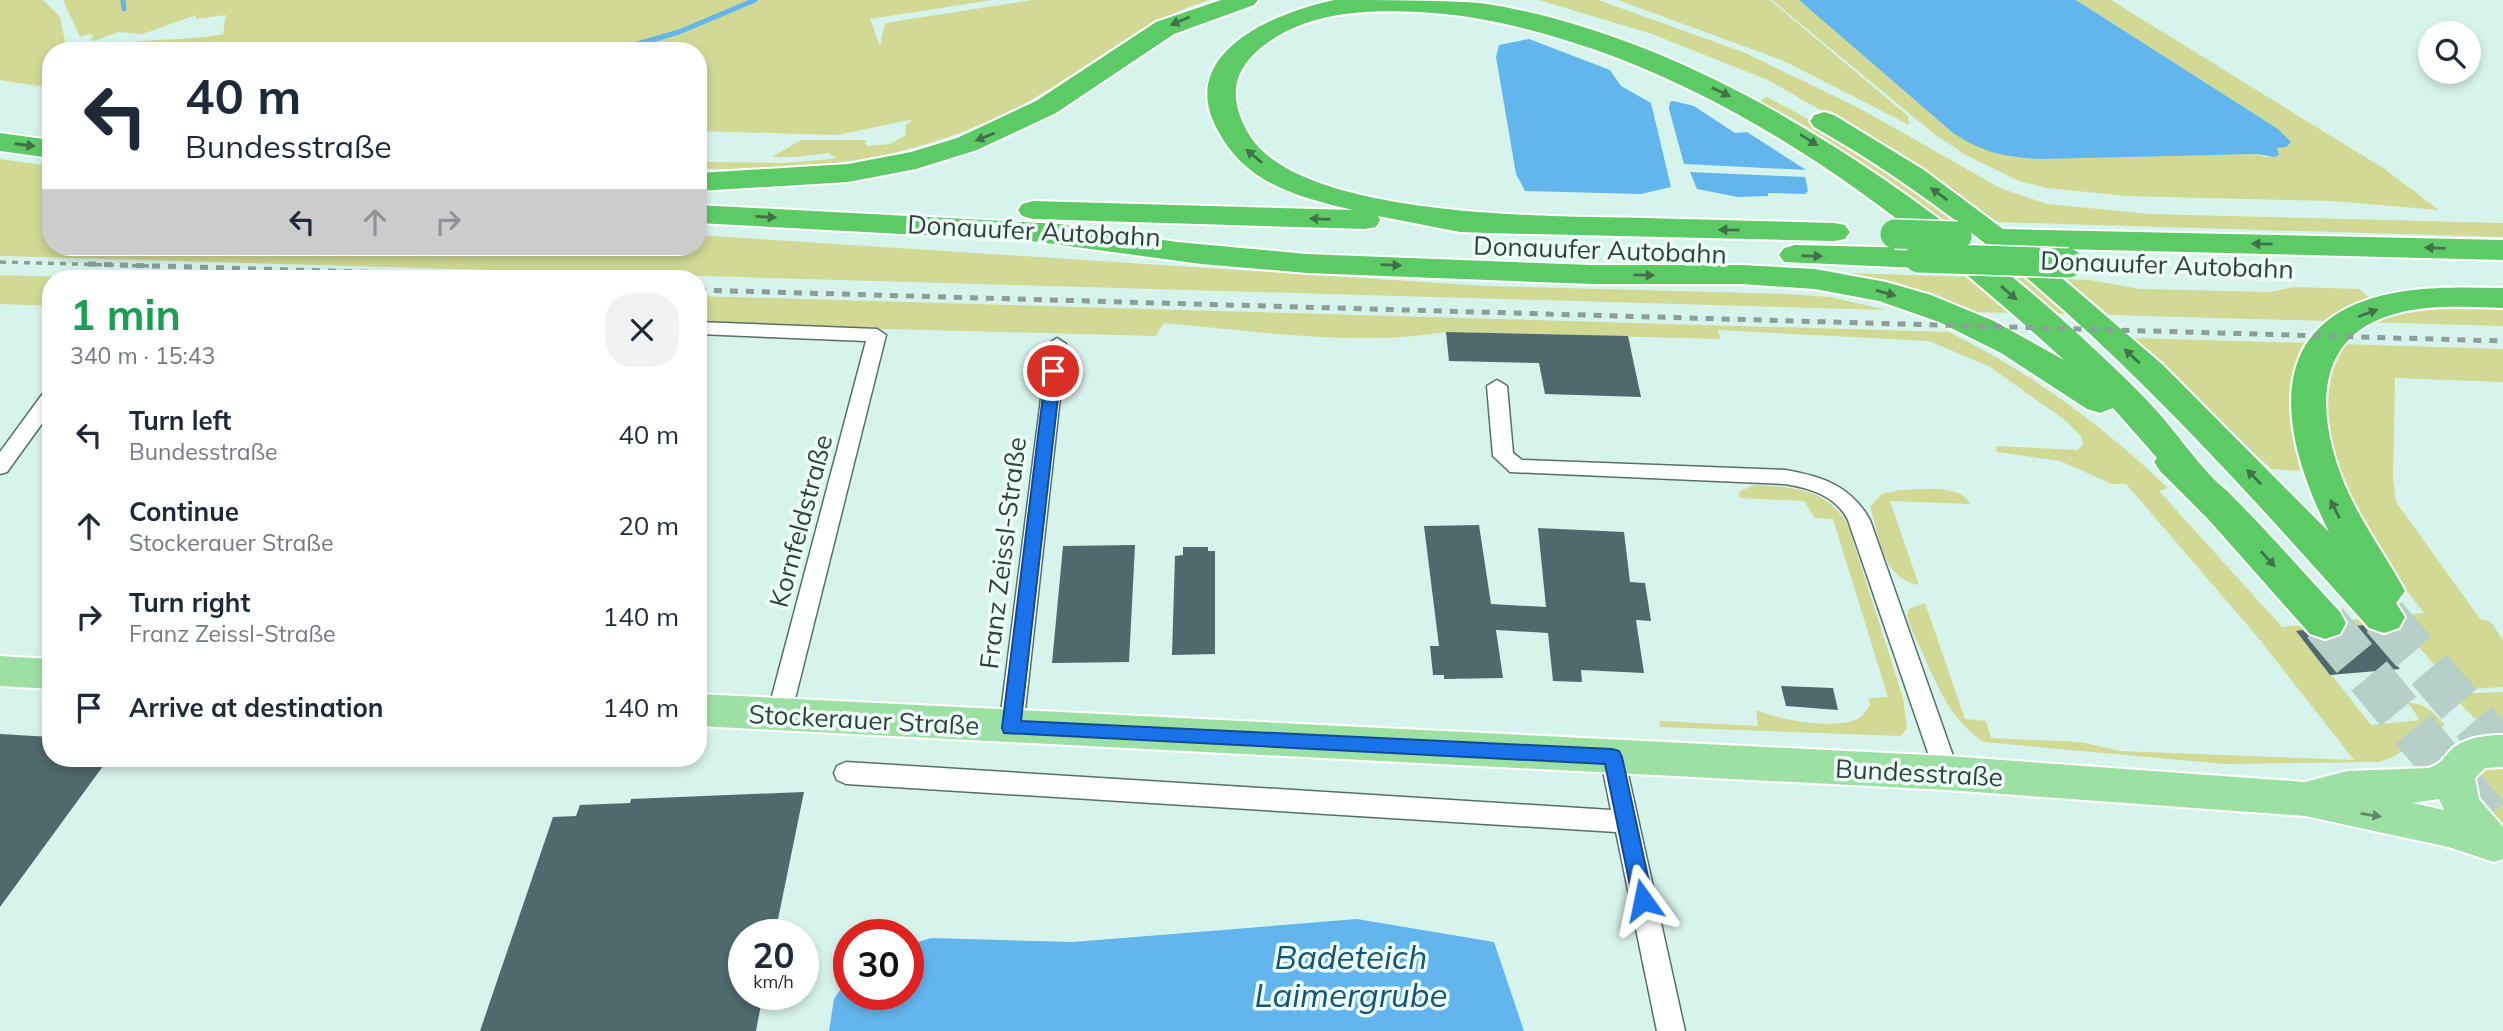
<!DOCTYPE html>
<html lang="en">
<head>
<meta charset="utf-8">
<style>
  :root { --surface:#fff; --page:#f2f2f3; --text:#1f2937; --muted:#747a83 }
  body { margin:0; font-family:Mulish,sans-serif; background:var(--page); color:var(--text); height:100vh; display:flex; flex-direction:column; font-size:26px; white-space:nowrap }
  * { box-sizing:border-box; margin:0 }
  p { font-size:23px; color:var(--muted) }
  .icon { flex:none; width:38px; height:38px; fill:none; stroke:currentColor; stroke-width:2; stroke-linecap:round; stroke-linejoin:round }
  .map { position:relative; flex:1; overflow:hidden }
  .details { position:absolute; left:42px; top:270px; width:665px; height:497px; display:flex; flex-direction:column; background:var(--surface); border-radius:28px; box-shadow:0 4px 10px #0003 }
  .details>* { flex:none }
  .hud { position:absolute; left:42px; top:42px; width:665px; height:214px; border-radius:28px; box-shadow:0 4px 10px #0003; background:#fff; color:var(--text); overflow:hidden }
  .fabs { position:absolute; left:2418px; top:21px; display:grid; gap:14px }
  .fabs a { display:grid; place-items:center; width:63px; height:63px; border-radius:50%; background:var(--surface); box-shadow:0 4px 10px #0003; font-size:35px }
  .speed { position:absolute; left:728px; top:919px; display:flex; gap:14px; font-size:35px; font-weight:700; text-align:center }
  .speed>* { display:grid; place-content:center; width:91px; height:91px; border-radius:50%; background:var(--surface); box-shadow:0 4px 10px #0003; line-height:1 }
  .speed small { font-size:18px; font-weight:400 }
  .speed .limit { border:10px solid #d22; background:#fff; color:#111 }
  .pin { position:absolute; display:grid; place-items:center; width:60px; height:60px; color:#fff; margin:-30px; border:4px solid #fff; border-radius:50%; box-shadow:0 2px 7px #0007 }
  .me { position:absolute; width:77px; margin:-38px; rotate:348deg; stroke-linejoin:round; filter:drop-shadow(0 0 5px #0008) }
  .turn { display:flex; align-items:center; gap:24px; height:147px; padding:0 28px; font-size:32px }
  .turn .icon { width:91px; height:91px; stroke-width:2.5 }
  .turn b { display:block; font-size:49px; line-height:60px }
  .lanes { display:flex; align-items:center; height:66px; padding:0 28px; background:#0003; justify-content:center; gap:35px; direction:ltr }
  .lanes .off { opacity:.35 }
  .round { display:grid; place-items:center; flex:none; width:74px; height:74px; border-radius:28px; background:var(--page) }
  .headline { display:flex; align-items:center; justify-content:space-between; height:119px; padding:0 28px }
  h1 { font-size:42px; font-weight:700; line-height:52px; color:#1e9e55 }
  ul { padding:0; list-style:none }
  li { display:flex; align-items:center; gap:21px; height:91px; padding:0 28px }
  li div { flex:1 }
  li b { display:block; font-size:26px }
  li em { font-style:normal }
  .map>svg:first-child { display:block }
  .green { fill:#d1d995 }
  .water { fill:#63b6ed }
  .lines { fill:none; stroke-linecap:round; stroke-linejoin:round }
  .stream { stroke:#63b6ed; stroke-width:5 }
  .building { fill:#4f696d }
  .highway-tunnel { stroke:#b6d0c9; stroke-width:46; stroke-dasharray:46 23; stroke-linecap:butt }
  .street-casing { stroke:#567069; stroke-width:3 }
  .primary-casing { stroke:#fff; stroke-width:4 }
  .highway-casing { stroke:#fff; stroke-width:4 }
  .street { fill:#fff; fill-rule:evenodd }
  .primary { fill:#9de0a3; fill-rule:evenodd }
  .highway { fill:#5ccb65; fill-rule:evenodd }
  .rail-far1 { stroke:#8a9f99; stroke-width:3.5; stroke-dasharray:6 6; stroke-linecap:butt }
  .rail { stroke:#8a9f99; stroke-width:5; stroke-dasharray:8 8; stroke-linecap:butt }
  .highway-bridge-casing { stroke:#fff; stroke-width:32; stroke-linecap:butt }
  .highway-bridge { stroke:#5ccb65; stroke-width:29 }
  .oneway { fill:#41704a }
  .oneway2 { fill:#63876a }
  .route { fill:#1a73e8; stroke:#114b97; stroke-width:2 }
  .labels { text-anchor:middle; stroke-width:7; stroke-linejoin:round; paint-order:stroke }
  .street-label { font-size:26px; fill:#333f3b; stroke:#edfef9 }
  .near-water-label { font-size:33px; font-style:italic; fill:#155479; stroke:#edfef9 }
</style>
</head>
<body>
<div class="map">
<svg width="2503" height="1031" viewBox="0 0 2503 1031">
  <rect width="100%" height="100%" fill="#d7f4ec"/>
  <path class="green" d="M0 0H43L60 17 67 51H51V88L0 80Z
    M63 0H992L870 19 880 46 885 23 1032 0H1209C1141 21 1090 67 1029 101 932 156 812 175 698 168V162L783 163 832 159 835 157 828 153C809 156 792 158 772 157L801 140H867L865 143 868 146 890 144 906 135 905 125 914 119 837 135 698 131V51H87C131 36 178 43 223 34L226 15 196 19V15L143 34 118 32 94 41 90 39 94 36 90 34 80 37Z
    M1539 0H1598L1743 52 1859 108 2000 188 2047 204 2151 214 2503 223V237L1995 222 1924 169 1768 80 1652 34Z
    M1618 0H1770L1908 116 1909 125 1784 61Z
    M1772 0H1799L1953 133 2011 157 2256 154 2266 157 2277 152 2278 129 2076 0H2111L2386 170 2439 210 2332 201 2126 196 2047 188 2019 181 1966 155 1933 133Z
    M1767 97 1823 127 1959 221H1935L1756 103Z
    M0 159 51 166V247H698V235L1485 286 1787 294 1830 297 1887 310 0 256Z
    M1814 272 1972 277 2014 313 1962 312Z
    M0 275 98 278H51V306L0 304Z
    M2004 278H2027L2068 314H2046Z
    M2066 279 2090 280 2140 289 2270 292 2294 287 2359 289 2374 301 2329 321 2109 315Z
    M698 296 1949 332C2031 373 2102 425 2168 488L2159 491 2282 627 2424 613 2372 544 2332 461 2326 417 2331 358 2340 344 2503 349V382L2395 378 2393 480 2396 502 2481 620 2490 621 2503 640V687L2472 689 2453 665 2435 666 2420 648 2385 651 2364 625 2297 631 2371 725 2420 720 2408 703C2425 703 2434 713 2445 725L2393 757 2379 762 2224 764 1984 742C1946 719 1931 669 1912 630L1907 616 1909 609 1925 603 1965 719 1986 721 1991 738 2081 742 2120 751 2354 760 2256 635 2126 484H2112L2060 461 1997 452 1996 446 2078 450 2083 444 2081 436 2066 421 1990 367 1929 341 1718 330 1720 339 1446 332C1354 347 1256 331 1164 323L1156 336 698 324Z
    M2503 304V326L2364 322 2416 307Z
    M2134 338 2310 343C2283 383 2292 427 2300 471L2271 469Z
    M1753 485C1791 487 1827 488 1848 525L1903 698 1907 729 1900 736 1659 727 1660 721 1758 726 1756 710C1778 720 1831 729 1855 720 1862 718 1866 711 1870 705L1869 698 1888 697 1833 519 1815 518 1804 501 1740 498 1739 492Z
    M1900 490C1920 490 1960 483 1970 504L1890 501 1919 585C1882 579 1880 538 1870 507L1882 494Z
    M2503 692V722L2474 718 2452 694Z
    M2503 763V836L2473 791C2477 771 2484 768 2503 763Z"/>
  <path class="water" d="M1799 0H2076L2278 129 2291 142 2286 147 2277 148 2279 155 2275 157 2256 154 2040 159C2004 157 1984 153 1953 133Z
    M1529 39 1610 70 1621 86 1651 103 1671 187 1641 194 1525 191 1516 174 1496 57 1499 45Z
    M1673 101 1694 106 1735 133 1747 132 1806 170 1684 164 1669 109 1670 102Z
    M1690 172 1805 177 1808 191 1805 194 1768 193V196L1738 197 1697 189Z
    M1357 919 1494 942 1524 1031H829L834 999 849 978V994H908V945L931 938 1073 942Z"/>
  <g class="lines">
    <path class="stream" d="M123 0 124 9
      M613 51 679 32 755 0"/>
  </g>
  <path class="building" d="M1446 332 1628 336 1641 397 1545 394 1539 363 1449 361Z
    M1479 525 1491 604 1546 607 1538 528 1624 532 1630 582 1645 583 1651 621 1636 620 1644 673 1581 670 1582 682 1553 681 1548 633 1496 630 1503 678 1444 679V675H1433L1430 646H1439L1424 526Z
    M1135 545 1129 662 1052 663 1063 546Z
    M1183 547H1208V551H1215V654L1172 655 1175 556 1183 555Z
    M2363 625 2400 669 2330 675 2296 631 2303 630 2309 636 2326 641 2341 636 2347 627Z
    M1781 686 1833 688 1838 710 1786 706Z
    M0 734 51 737V758H109L0 907Z
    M804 792 775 934H744V994H763L756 1031H480L553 817 576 816 580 805 630 803 631 799Z"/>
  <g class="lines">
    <path class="highway-tunnel" d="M2384 617 2503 755
      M2325 623 2503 837"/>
    <g class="street-casing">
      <path id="street" d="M698 322 877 329 886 335 791 715 787 722 779 725 771 722 767 715 866 341 698 334Z
        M1057 338 1066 344 1023 728 1019 735 1011 738 1003 735 999 728 1048 344Z
        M1497 380 1507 386 1513 453 1522 460 1785 470C1822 476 1851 486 1870 520L1959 773 1956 780 1947 784 1938 780 1935 773 1848 520C1836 496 1810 488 1785 484L1510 472 1493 456 1487 386Z
        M51 391V411L7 472 0 474V452L44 392Z
        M1612 746 1621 749 1624 756 1685 1031H1657L1616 832 846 784 837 780 834 773 837 766 846 762 1611 810 1600 756 1603 749Z"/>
    </g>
    <g class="primary-casing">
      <path id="primary" d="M0 656 51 659V689L0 686Z
        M698 694 1947 756 2305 782 2347 771 2428 768C2441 765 2445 755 2454 747 2468 737 2487 735 2503 735V767L2485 768 2475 778 2479 799 2503 827V859L2494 862 2448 847 2305 816 1947 790 698 726ZM2439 799 2444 810 2413 803Z"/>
    </g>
    <g class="highway-casing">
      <path id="highway" d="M1221 0H1258L1254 5 1174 34 1056 113 977 150 916 169 848 182 698 191V173L848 164 911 152 957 138 1036 101 1156 22Z
        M1334 0C1383 0 1433 0 1481 3 1722 40 1967 222 2137 390 2164 416 2184 446 2209 474 2217 483 2227 490 2235 499 2271 535 2305 574 2340 612L2346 623 2340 634 2325 639 2310 634 2208 519 2160 471 2154 462 2157 458 2113 408 2100 413 2087 409 2001 353 1939 322 1879 301 1815 289 1741 284H1592L1307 273 1201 264 1031 241 698 223V205L1060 224 1177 242 1307 254 1592 265H1741L1815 269 1886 282 1931 295 1994 321 2064 360C1923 232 1775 113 1593 49 1536 30 1480 15 1419 12 1367 10 1315 11 1270 41 1235 65 1226 93 1247 131 1294 220 1557 216 1647 218 1710 220 1772 221 1834 223L1845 225 1850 232 1845 239 1834 241 1487 233 1460 232 1378 216 1380 220 1376 227 1365 229 1033 219 1022 216 1018 210 1022 204 1033 201 1353 210C1319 202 1281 193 1253 172 1237 160 1225 145 1216 127 1177 51 1278 12 1334 0Z
        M1824 112 1834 115 1924 170 2003 229 2503 240V260L2027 248 2163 365 2329 532C2292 459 2256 346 2356 304 2402 285 2454 287 2503 288V308C2467 307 2427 304 2391 315 2306 341 2319 429 2349 494 2365 528 2387 558 2405 591L2396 603 2405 617 2399 628 2384 633 2369 628C2205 444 2032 250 1814 127L1810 121 1814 115Z
        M0 133 51 140V158L0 151Z
        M1795 245 1919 248 1930 251 1935 258 1930 265 1919 268 1784 262 1779 255 1784 248Z"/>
    </g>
    <use href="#street" class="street"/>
    <use href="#primary" class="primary"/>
    <use href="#highway" class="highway"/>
    <path class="rail-far1" d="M0 262 149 266"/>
    <path class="rail" d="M88 264 563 278
      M698 290 2503 341"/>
    <g class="highway-bridge-casing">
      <path id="highway-bridge" d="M1895 234 1957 236
        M1919 258 2068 263"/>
    </g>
    <use href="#highway-bridge" class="highway-bridge"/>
  </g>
  <defs><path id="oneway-solid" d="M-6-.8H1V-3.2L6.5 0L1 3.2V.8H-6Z" transform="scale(1.75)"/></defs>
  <g class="oneway">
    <use href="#oneway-solid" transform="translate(1180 21) rotate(157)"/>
    <use href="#oneway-solid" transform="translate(1721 92) rotate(26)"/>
    <use href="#oneway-solid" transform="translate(985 137) rotate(158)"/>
    <use href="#oneway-solid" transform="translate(1809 140) rotate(32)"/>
    <use href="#oneway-solid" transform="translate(25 145) rotate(8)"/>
    <use href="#oneway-solid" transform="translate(1254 156) rotate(-140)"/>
    <use href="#oneway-solid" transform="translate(1939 194) rotate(-144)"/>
    <use href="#oneway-solid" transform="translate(766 217) rotate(3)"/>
    <use href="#oneway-solid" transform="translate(1320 219) rotate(-178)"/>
    <use href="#oneway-solid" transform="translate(1729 230) rotate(-179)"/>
    <use href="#oneway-solid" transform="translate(2262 244) rotate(-179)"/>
    <use href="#oneway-solid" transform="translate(2435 248) rotate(-178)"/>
    <use href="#oneway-solid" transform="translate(1812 256) rotate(1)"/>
    <use href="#oneway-solid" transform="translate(1391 265) rotate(2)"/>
    <use href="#oneway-solid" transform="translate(1644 275) rotate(1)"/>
    <use href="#oneway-solid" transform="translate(1886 293) rotate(15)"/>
    <use href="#oneway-solid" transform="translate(2009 293) rotate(41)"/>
    <use href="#oneway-solid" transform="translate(2368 313) rotate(-21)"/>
    <use href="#oneway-solid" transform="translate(2132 356) rotate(-137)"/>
    <use href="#oneway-solid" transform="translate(2254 477) rotate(-134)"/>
    <use href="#oneway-solid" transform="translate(2335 509) rotate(-116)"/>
    <use href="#oneway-solid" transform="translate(2268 559) rotate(47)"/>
  </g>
  <use class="oneway2" href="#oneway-solid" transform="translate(2371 815) rotate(9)"/>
  <path class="route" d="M1053 366 1061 371 1021 721 1612 749 1619 751 1622 757 1653 900 1650 907 1643 909 1636 907 1633 900 1605 764 1004 733 1002 728 1046 371Z"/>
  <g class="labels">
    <g class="street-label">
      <text transform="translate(1034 231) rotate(3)" y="9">Donauufer Autobahn</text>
      <text transform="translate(1600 250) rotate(2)" y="9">Donauufer Autobahn</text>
      <text transform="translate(2167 265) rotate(2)" y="9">Donauufer Autobahn</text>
      <text transform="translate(801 521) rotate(-75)" y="9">Kornfeldstraße</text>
      <text transform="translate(1003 553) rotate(-83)" y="9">Franz Zeissl-Straße</text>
      <text transform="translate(864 720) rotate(3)" y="9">Stockerauer Straße</text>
      <text transform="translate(1919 773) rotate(3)" y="9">Bundesstraße</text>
    </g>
    <g class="near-water-label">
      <text x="1351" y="969">Badeteich<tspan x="1351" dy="38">Laimergrube</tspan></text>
    </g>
  </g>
</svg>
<div class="fabs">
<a><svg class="icon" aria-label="search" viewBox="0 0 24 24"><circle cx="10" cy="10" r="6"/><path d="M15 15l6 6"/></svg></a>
</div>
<div class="speed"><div>20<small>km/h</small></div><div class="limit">30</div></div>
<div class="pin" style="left:1053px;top:371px;background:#d93025"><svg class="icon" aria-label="arrive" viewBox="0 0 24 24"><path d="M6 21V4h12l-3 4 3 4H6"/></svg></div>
<svg class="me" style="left:1643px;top:900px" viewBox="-20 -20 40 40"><path d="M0-17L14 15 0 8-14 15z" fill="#1a73e8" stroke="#fff" stroke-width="4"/></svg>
<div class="hud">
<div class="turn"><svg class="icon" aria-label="left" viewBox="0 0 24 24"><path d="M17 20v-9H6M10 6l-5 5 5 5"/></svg><div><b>40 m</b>Bundesstraße</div></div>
<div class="lanes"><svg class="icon" aria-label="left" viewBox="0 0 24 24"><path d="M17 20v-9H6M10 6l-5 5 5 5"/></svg><svg class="icon off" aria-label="ahead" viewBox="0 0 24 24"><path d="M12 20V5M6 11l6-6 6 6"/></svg><svg class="icon off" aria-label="right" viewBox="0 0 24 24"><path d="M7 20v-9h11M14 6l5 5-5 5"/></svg></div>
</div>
<section class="details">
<div class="headline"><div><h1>1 min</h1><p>340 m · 15:43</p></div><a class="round"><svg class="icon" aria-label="close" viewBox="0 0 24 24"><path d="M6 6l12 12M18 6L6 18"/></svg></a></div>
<ul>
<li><svg class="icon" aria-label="left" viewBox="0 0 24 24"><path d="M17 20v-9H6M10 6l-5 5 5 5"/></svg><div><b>Turn left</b><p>Bundesstraße</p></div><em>40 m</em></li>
<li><svg class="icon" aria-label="ahead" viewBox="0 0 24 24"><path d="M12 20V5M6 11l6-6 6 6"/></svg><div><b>Continue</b><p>Stockerauer Straße</p></div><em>20 m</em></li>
<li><svg class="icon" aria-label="right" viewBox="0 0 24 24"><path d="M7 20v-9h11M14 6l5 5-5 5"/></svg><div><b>Turn right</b><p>Franz Zeissl-Straße</p></div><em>140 m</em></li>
<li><svg class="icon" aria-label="arrive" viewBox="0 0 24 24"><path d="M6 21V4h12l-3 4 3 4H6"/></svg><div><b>Arrive at destination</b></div><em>140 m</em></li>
</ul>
</section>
</div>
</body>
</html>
